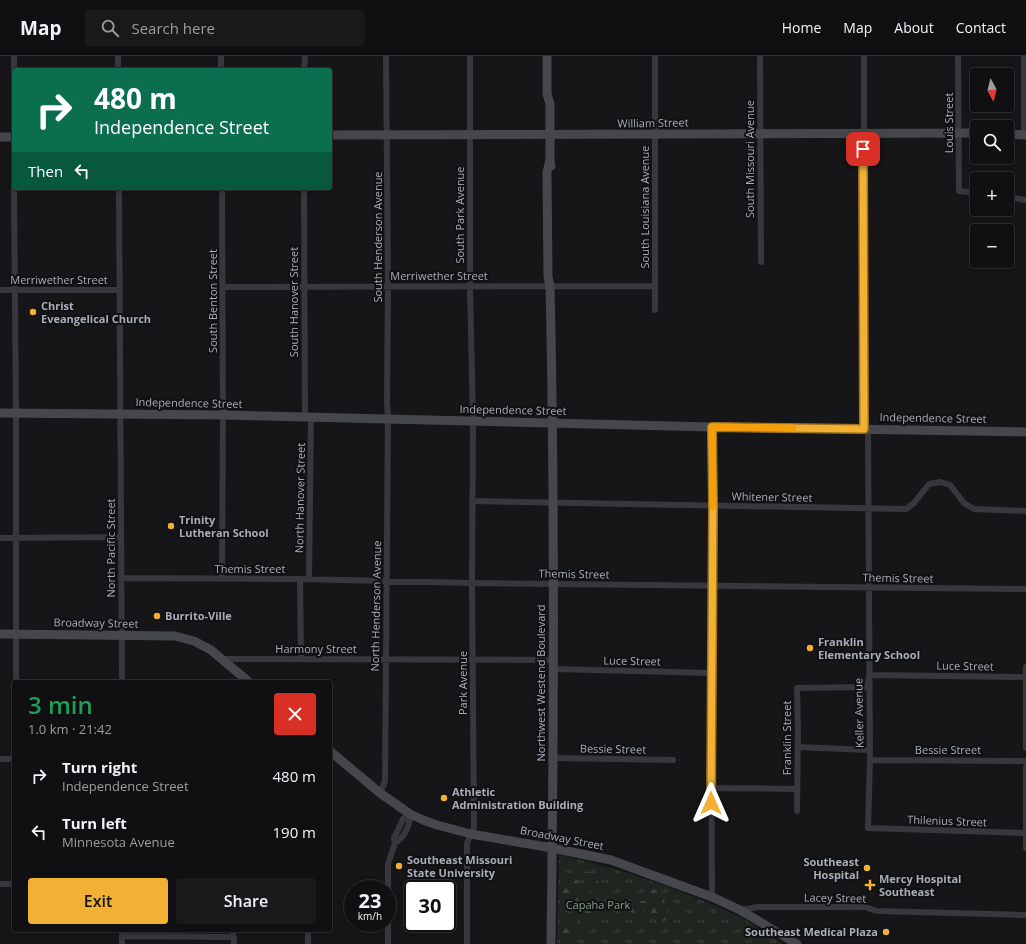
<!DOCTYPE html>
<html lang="en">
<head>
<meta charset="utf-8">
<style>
  :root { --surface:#101012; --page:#19191b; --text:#f1f3f6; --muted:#9c9d9f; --line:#303032; --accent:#f2b134 }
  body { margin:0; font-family:"Open Sans",sans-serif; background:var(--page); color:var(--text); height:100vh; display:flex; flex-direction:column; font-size:15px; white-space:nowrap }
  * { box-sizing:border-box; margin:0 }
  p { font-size:13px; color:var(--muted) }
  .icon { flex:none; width:22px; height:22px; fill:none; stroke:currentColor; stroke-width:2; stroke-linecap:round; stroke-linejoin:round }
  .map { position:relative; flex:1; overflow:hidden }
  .side { position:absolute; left:12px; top:624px; width:320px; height:252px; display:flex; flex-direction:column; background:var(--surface); border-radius:4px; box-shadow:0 2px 6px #0003,0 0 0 1px var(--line) }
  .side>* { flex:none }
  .top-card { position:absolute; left:12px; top:12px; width:320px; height:122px; border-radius:4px; box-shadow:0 2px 6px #0003,0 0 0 1px var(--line); background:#0b6e4f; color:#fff; overflow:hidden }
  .needle { width:26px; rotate:173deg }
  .buttons { position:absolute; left:970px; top:12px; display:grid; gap:8px }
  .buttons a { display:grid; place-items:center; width:44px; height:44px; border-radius:4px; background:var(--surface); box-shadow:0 2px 6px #0003,0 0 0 1px var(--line); font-size:20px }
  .speed { position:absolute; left:344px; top:824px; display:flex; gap:8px; font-size:20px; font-weight:700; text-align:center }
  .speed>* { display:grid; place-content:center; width:52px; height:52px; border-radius:50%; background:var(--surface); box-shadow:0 2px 6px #0003,0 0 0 1px var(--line); line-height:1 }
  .speed small { font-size:10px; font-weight:400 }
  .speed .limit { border:2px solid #111; border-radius:6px; background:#fff; color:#111 }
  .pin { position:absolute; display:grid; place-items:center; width:34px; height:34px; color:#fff; margin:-17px; border-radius:8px; box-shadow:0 2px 6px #0006 }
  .me { position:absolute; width:44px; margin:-22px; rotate:0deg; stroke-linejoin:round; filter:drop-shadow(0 0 3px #0008) }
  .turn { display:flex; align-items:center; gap:14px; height:84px; padding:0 16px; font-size:18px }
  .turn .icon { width:52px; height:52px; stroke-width:2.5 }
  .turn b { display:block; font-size:28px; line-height:34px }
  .then { display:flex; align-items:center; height:38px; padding:0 16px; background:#0003; gap:8px; font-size:15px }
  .round { display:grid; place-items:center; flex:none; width:42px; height:42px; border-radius:4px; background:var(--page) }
  .summary { display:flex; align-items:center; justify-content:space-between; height:68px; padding:0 16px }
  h1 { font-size:24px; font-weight:600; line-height:30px; color:#1e9e55 }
  .primary-button { display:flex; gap:8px; margin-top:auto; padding:8px 16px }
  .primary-button a { flex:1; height:46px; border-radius:4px; background:var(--accent); color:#111; font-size:16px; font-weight:600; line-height:46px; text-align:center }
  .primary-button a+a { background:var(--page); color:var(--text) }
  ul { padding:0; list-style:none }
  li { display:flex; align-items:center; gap:12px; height:56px; padding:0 16px }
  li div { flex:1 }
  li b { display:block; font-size:15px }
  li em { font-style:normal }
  header { display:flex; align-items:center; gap:24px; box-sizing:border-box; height:56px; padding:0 20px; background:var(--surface); border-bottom:1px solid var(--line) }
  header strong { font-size:19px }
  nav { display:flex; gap:22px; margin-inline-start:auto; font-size:14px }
  .search { width:280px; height:36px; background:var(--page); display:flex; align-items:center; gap:10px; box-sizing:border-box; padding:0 14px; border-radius:4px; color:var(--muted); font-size:15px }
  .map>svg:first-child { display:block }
  .grass { fill:url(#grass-tufts) }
  .forest { fill:url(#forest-firs) }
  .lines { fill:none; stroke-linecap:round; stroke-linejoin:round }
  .street { stroke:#37383d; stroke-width:6 }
  .secondary { stroke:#45474d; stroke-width:9 }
  .route-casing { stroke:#9d7322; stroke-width:10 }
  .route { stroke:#f2b134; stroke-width:7 }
  .slow { stroke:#f59e0b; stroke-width:7 }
  .poi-dot { fill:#f2b134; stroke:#111113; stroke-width:1.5 }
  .labels { text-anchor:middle; stroke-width:4; stroke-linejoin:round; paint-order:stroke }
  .street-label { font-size:11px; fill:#a8adb8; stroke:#111113 }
  .poi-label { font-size:11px; font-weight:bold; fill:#a8adb8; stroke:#111113; text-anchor:start }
  .park-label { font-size:11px; fill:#7fa381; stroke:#111113 }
</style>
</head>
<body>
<header>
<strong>Map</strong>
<div class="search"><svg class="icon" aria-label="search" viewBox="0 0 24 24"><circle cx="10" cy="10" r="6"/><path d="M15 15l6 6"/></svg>Search here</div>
<nav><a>Home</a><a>Map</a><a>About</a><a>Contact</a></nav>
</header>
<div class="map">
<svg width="1026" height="888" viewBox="0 0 1026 888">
  <defs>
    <pattern id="grass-tufts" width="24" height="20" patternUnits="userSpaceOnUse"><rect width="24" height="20" fill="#1e261f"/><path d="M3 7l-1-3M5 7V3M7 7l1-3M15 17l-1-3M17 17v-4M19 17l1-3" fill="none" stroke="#3c433d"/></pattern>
    <pattern id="forest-firs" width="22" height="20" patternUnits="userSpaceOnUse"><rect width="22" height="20" fill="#1e261f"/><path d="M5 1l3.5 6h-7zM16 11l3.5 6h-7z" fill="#3c433d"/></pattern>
  </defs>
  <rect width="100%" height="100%" fill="#161618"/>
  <path class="grass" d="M559 799C620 812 680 833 736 859 752 867 768 878 783 888H557Z"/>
  <path class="forest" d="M578 813C601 819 598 822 599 844H595L589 827 582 823 577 817Z
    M562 818 570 820 583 828 582 847 586 853 593 847 598 857 595 863 573 885H561V859L572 858 574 862 568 864 567 869 570 871 577 869C583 856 571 853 562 846Z
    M650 832 665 838 664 848 667 857 666 864 660 868 656 866V857H655L653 859H648L649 854H646L642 855 641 859 628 855 625 852 627 847 634 845H645Z"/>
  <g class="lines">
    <path class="street" d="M14 0V128
      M118 0V14
      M221 0V14
      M655 0V254
      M760 0 761 206
      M958 0 959 135 977 137
      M1024 0V79
      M304 14 305 0
      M14 132 16 358V626
      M119 132 122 626
      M222 132 223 359 222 522
      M304 132 305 361
      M1007 141 1026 144
      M223 231 655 230
      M0 234H119
      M712 371 713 450 711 617 712 841
      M864 373V0
      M868 373 870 704 868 772 1025 777
      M472 445 906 453 914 447 929 428 940 426 950 429 964 447 974 453 1026 455
      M0 482 121 481
      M121 522 300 523 472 527 1026 533
      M300 523 301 603
      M309 523 311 361
      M224 603 553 604
      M1026 611V692
      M553 613 711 617
      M798 691 870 694
      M553 702 673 704
      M0 703H14
      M870 704 1026 705
      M1026 711V792
      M711 732 797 733
      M380 737 385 725 388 362 387 346 388 230 386 0
      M797 755 798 675 797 632 868 631 869 619 1026 621
      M395 787C405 781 410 769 410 758
      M0 828H14
      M740 854 758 851H865L877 855 1026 859
      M233 874 234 888
      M308 874V888
      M122 880 234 881
      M122 888V874
      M388 888V808L395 787 394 782 403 763 410 758
      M467 888V787L474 771 472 527 473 365 470 230V0"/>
    <path class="secondary" d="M547 0V38L550 48V104L551 110
      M1007 78 1026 79
      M330 79 977 77
      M0 81H14
      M550 104 547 116 548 221 550 230C555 450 554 669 551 888
      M0 357 223 359 712 371 1026 376
      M0 578 175 580 194 585 211 594 249 626
      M330 695 380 737 410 758 423 764 437 769 471 778 552 792 611 804 712 841 740 854 797 888"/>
  </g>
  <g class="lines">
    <g class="route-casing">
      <path id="route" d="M711 747 713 450 712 371 864 373 863 93"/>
    </g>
    <use href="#route" class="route"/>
    <path class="slow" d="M713 451 712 371 793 372"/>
  </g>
  <g class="poi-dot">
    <circle cx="33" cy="256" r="4"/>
    <circle cx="171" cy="470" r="4"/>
    <circle cx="157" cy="560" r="4"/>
    <circle cx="810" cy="592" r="4"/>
    <circle cx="444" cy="742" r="4"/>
    <circle cx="399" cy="810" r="4"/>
    <circle cx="867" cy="812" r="4"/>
    <path d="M868 823h4v4h4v4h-4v4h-4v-4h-4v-4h4z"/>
    <circle cx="886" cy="876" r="4"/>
  </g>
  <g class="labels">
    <g class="street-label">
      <text transform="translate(653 67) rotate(-1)" y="4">William Street</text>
      <text transform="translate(949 67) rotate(-90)" y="4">Louis Street</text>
      <text transform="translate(750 103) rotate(-90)" y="4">South Missouri Avenue</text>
      <text transform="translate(645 151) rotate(-90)" y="4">South Louisiana Avenue</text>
      <text transform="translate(460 159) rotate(-90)" y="4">South Park Avenue</text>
      <text transform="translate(378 181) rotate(-90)" y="4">South Henderson Avenue</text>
      <text x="439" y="224">Merriwether Street</text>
      <text x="59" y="228">Merriwether Street</text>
      <text transform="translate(213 245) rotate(-90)" y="4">South Benton Street</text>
      <text transform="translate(294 246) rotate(-90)" y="4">South Hanover Street</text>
      <text transform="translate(189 347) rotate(1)" y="4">Independence Street</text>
      <text transform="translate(513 354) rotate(1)" y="4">Independence Street</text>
      <text transform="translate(933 362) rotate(1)" y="4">Independence Street</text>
      <text transform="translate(772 441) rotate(1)" y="4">Whitener Street</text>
      <text transform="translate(300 442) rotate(-89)" y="4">North Hanover Street</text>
      <text transform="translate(111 492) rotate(-90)" y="4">North Pacific Street</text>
      <text x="250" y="517">Themis Street</text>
      <text transform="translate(574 518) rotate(1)" y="4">Themis Street</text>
      <text transform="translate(898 522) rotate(1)" y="4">Themis Street</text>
      <text transform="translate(376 550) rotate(-89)" y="4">North Henderson Avenue</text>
      <text transform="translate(96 567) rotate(1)" y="4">Broadway Street</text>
      <text x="316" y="597">Harmony Street</text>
      <text transform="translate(632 605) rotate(1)" y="4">Luce Street</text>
      <text transform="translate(965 610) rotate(1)" y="4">Luce Street</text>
      <text transform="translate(463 627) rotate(-90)" y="4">Park Avenue</text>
      <text transform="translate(541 627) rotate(-90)" y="4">Northwest Westend Boulevard</text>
      <text transform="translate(859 657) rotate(-91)" y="4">Keller Avenue</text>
      <text transform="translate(787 682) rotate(-90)" y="4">Franklin Street</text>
      <text transform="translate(613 693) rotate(1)" y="4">Bessie Street</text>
      <text x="948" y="698">Bessie Street</text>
      <text transform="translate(947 765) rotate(2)" y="4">Thilenius Street</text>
      <text transform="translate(562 782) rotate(11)" y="4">Broadway Street</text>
      <text transform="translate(835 842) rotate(1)" y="4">Lacey Street</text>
    </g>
    <g class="poi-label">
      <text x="41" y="254">Christ<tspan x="41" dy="13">Eveangelical Church</tspan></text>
      <text x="179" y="468">Trinity<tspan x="179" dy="13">Lutheran School</tspan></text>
      <text x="165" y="564">Burrito-Ville</text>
      <text x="818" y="590">Franklin<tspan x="818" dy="13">Elementary School</tspan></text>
      <text x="452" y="740">Athletic<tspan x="452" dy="13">Administration Building</tspan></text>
      <text x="407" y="808">Southeast Missouri<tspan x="407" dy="13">State University</tspan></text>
      <text x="859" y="810" text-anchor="end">Southeast<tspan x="859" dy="13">Hospital</tspan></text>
      <text x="879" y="827">Mercy Hospital<tspan x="879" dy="13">Southeast</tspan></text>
      <text x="878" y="880" text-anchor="end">Southeast Medical Plaza</text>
    </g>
    <g class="park-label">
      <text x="598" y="853">Capaha Park</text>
    </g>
  </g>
</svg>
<div class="buttons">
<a><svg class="needle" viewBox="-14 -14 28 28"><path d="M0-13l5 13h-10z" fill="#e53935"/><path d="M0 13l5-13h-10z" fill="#9c9d9f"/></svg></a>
<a><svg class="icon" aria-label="search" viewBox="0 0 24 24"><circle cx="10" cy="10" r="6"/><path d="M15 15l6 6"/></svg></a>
<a>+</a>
<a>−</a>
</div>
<div class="speed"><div>23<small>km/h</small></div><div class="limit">30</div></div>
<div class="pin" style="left:863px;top:93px;background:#d93025"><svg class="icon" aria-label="arrive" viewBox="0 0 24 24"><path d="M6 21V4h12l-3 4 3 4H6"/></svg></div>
<svg class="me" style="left:711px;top:747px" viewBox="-20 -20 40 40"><path d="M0-17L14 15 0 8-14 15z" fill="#f2b134" stroke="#fff" stroke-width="4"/></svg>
<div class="top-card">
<div class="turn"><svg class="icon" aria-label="right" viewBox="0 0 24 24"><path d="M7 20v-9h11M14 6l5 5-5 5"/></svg><div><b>480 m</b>Independence Street</div></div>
<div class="then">Then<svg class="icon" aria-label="left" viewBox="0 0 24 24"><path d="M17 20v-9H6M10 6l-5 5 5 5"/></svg></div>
</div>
<section class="side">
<div class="summary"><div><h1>3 min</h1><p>1.0 km · 21:42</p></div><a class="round" style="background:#d93025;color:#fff"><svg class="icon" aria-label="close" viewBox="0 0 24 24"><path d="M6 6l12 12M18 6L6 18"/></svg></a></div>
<ul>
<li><svg class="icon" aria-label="right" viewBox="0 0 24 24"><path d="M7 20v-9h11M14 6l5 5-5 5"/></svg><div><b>Turn right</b><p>Independence Street</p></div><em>480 m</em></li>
<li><svg class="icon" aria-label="left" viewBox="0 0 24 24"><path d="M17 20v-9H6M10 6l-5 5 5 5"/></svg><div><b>Turn left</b><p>Minnesota Avenue</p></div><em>190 m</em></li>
</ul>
<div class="primary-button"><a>Exit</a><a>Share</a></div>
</section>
</div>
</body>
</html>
